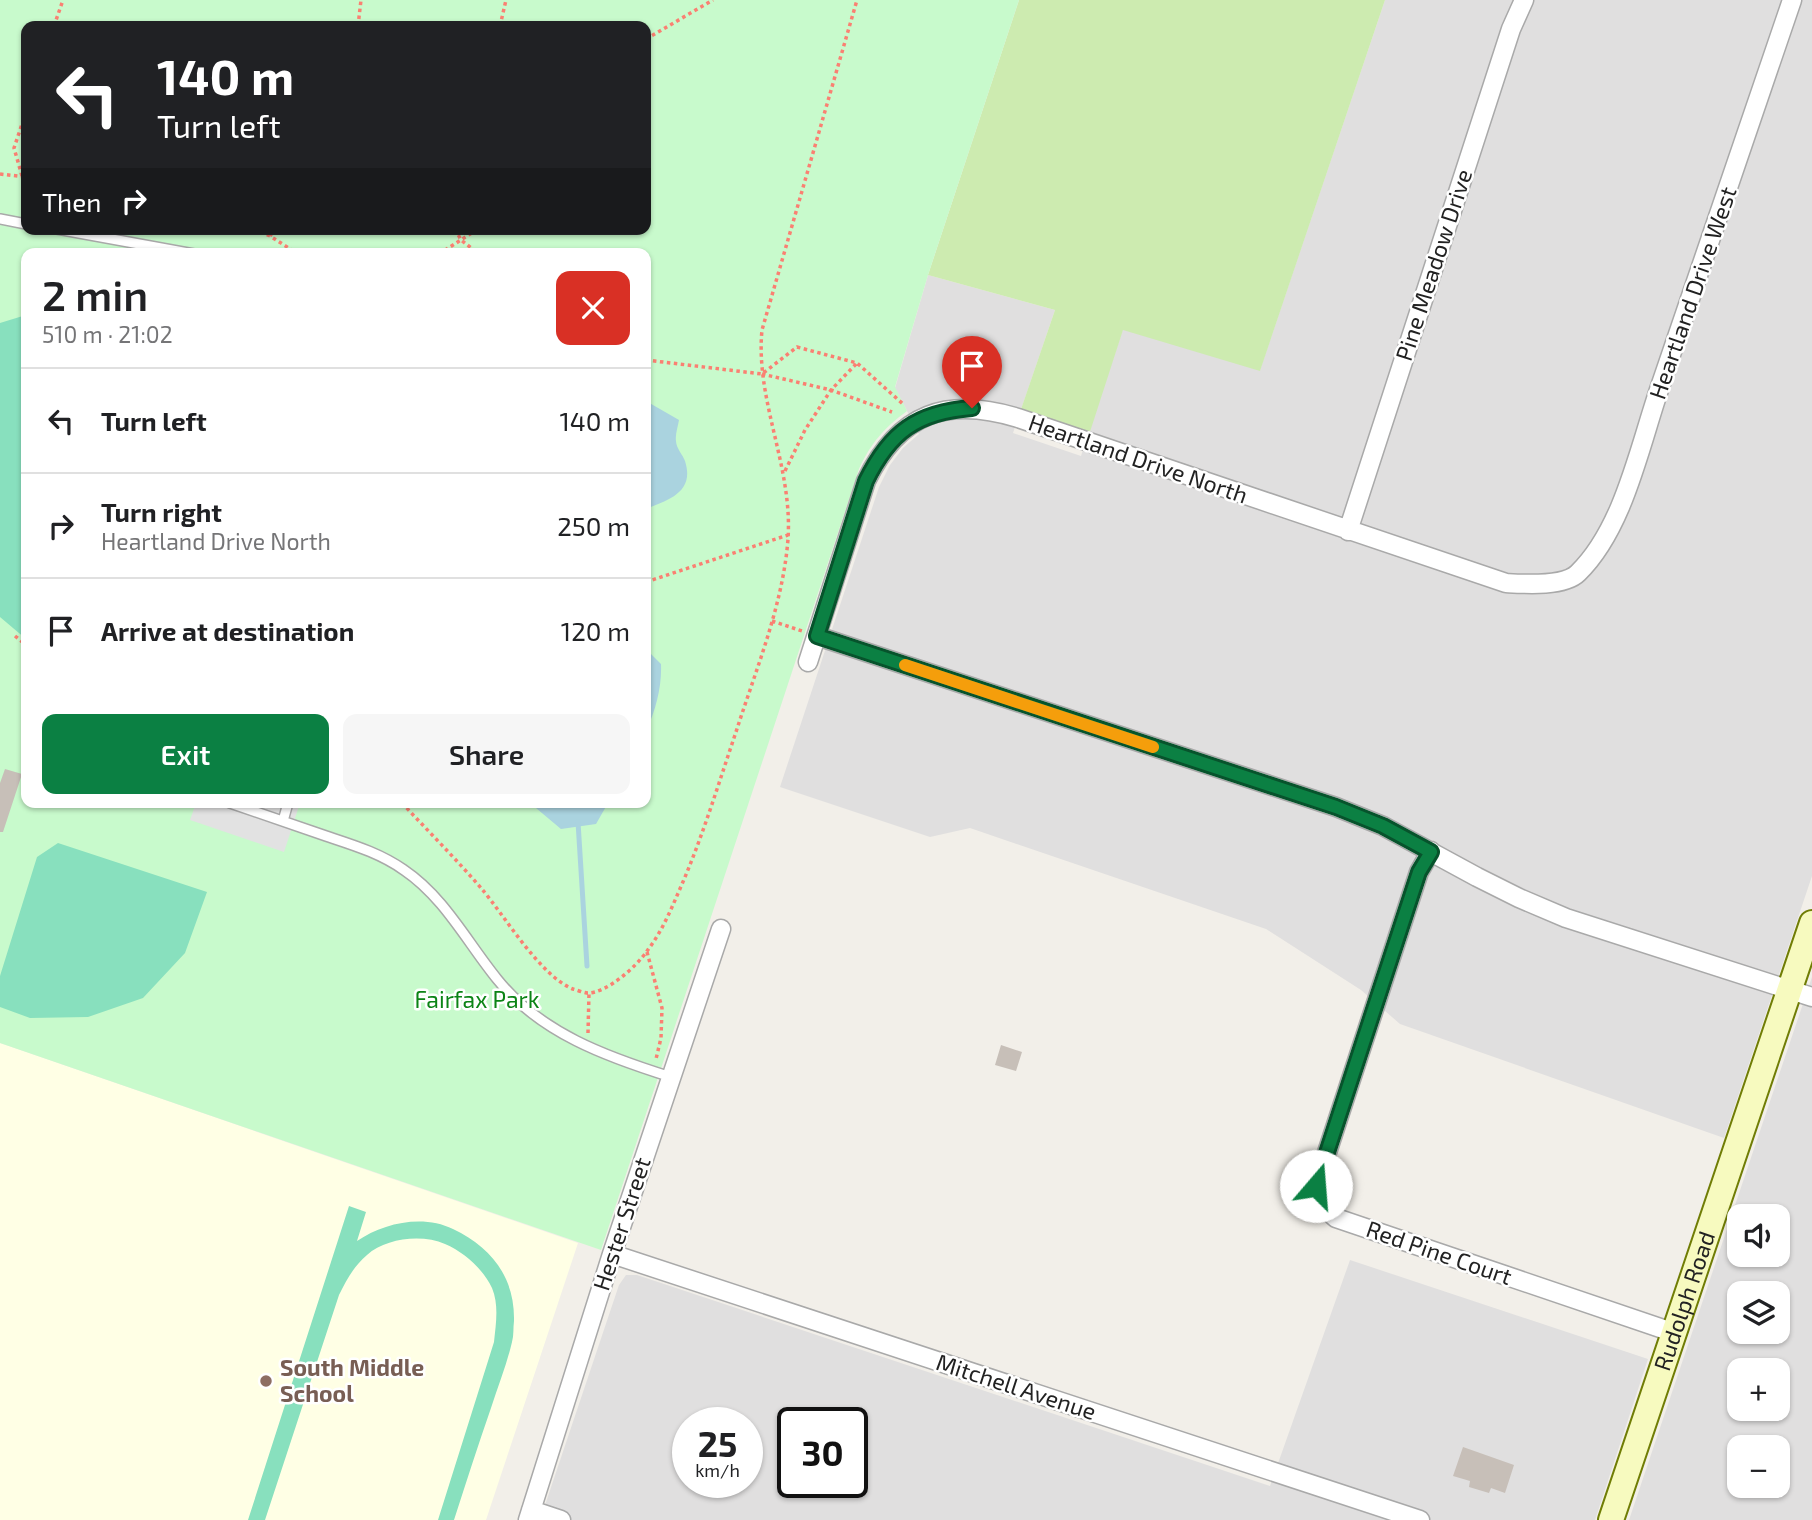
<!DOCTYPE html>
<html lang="en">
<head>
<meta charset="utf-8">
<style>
  :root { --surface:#fff; --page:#f6f6f6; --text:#202124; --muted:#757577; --line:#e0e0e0; --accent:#0b8043 }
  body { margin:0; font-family:"Exo 2",sans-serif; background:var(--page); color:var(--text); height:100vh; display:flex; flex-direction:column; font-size:26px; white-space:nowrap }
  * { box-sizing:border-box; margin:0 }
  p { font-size:23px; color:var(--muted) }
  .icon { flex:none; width:38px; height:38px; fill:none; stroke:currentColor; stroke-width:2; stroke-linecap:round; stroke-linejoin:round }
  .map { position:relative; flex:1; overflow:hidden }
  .panel { position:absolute; left:21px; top:248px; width:630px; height:560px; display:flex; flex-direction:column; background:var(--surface); border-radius:14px; box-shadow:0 2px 5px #0004 }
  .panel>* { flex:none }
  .top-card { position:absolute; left:21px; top:21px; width:630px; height:214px; border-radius:14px; box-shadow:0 2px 5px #0004; background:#202124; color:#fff; overflow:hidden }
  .fabs { position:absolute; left:1727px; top:1204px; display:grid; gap:14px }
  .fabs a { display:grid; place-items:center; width:63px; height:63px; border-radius:14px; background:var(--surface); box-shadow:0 2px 5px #0004; font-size:35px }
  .speed { position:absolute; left:672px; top:1407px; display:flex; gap:14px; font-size:35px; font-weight:700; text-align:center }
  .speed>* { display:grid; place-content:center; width:91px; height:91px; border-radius:50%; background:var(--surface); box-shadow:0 2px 5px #0004; line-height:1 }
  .speed small { font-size:18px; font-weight:400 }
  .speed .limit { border:4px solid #111; border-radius:10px; background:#fff; color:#111 }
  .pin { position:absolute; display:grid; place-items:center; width:60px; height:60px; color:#fff; margin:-72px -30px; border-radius:50% 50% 50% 0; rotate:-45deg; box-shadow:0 0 7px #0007 }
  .pin .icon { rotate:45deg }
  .me { position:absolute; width:77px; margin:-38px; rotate:18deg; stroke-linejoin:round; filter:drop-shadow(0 0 5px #0008) }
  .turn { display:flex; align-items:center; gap:24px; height:147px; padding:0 21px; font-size:32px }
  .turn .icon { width:91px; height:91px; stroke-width:2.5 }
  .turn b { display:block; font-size:49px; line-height:60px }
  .then { display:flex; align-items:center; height:66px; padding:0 21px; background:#0003; gap:14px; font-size:26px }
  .round { display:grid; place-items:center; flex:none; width:74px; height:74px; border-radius:14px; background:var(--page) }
  .summary { display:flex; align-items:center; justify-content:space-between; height:119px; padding:0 21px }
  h1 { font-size:42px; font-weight:600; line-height:52px }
  .primary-button { display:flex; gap:14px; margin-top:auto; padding:14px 21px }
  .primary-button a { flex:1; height:80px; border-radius:14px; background:var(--accent); color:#fff; font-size:28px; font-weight:600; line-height:80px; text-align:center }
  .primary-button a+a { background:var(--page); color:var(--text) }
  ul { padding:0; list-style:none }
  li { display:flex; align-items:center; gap:21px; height:105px; padding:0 21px; border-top:2px solid var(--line) }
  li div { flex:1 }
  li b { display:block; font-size:26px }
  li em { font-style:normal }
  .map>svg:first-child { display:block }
  .residential { fill:#e0dfdf; fill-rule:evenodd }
  .education { fill:#ffffe5 }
  .grass { fill:#cdebb0 }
  .park { fill:#c8facc; fill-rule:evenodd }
  .pitch { fill:#88e0be }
  .parking { fill:#e2e2e2 }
  .water { fill:#aad3df }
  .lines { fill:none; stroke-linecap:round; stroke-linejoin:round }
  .stream { stroke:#aad3df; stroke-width:5 }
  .building { fill:#c7bfb8 }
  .lane-casing { stroke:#a9a9a9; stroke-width:12 }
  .street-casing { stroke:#a9a9a9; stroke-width:21 }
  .secondary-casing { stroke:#707d05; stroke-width:28 }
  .path { stroke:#fa8072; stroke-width:3.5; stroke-dasharray:3.5 3.5; stroke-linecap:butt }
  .lane { stroke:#fff; stroke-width:9 }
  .street { stroke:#fff; stroke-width:18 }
  .secondary { stroke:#f7fabf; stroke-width:24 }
  .route-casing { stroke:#07532c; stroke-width:18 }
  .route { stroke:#0b8043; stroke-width:12 }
  .slow { stroke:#f59e0b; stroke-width:12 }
  .education-dot { fill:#8d6e63; stroke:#fff; stroke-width:2.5 }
  .labels { text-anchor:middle; stroke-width:5; stroke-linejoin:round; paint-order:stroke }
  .street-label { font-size:23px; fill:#222; stroke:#fff }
  .park-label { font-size:23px; fill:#0c8416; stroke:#fff }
  .education-label { font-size:23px; font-weight:bold; fill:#785e54; stroke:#fff; text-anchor:start }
</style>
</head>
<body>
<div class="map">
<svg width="1812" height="1520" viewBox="0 0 1812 1520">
  <rect width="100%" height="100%" fill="#f2efe9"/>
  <path class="residential" d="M1385 0H1812V876L1724 1138 1400 1024 1361 990 1266 929 970 828 930 837 780 787 879 487 890 465 903 448 919 434 895 388 928 275 1055 310 1013 433 1081 456 1123 329 1260 370Z
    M1812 977V1520H1629L1760 1131ZM1740 1216H1778V1255H1740ZM1740 1293H1778V1332H1740ZM1740 1370H1778V1409H1740ZM1740 1447H1778V1486H1740Z
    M1350 1260 1648 1359 1595 1520H540L619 1285 626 1275H637L1270 1486ZM688 1423H747V1482H688ZM793 1423H852V1482H793Z"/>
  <path class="education" d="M0 1043 578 1243 486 1520H0Z"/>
  <path class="grass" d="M1019 0H1385L1260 371 1123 330 1087 441 1018 418 1055 310 928 275Z"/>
  <path class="park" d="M0 0H1019L928 275 895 387 907 411C884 428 871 443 859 469L601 1250 0 1043ZM26 26H646V229H26ZM26 254H646V803H26Z"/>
  <path class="pitch" d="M26 315V639L0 617V323Z
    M58 843 207 892 185 953 143 998 88 1017 30 1018 0 1007V976L37 857Z
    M349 1206 366 1212 357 1241C383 1223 423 1214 453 1229 491 1247 515 1277 514 1321 513 1328 514 1335 512 1342 507 1364 498 1386 491 1408 478 1445 466 1483 454 1520H438L494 1342C496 1323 499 1305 492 1288 483 1269 464 1252 445 1244 422 1234 386 1238 367 1255 354 1266 347 1279 339 1295L265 1520H248Z"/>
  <path class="parking" d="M196 803H300L284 852 190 820Z"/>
  <path class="water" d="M646 401 679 420C678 426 675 435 676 441 676 448 683 455 685 461 695 492 669 500 646 509Z
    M646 654H651L661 664C662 686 656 710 646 731Z
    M530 803H608L596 824 561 829Z"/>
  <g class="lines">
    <path class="stream" d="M578 822 587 966"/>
  </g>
  <path class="building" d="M5 769 22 774 3 832H0V783Z
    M1001 1045 1022 1052 1016 1071 995 1065Z
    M1463 1447 1514 1465 1505 1493 1491 1488 1489 1493 1469 1487 1470 1481 1453 1476Z"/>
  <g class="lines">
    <g class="lane-casing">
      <path id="lane" d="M0 219 26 224
        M57 229 194 254
        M230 803C262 814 294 825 326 836 353 845 380 853 404 870 444 897 467 942 497 979 540 1033 607 1057 671 1077
        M283 821 288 803"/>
    </g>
    <g class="street-casing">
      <path id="street" d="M1348 531 1511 29 1524 0
        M817 636 1336 807 1383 826 1477 877 1519 898 1566 918 1812 997
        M808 662 866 481C899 413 947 396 1018 418L1506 583C1524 584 1564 587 1578 573 1625 527 1640 443 1662 381 1706 254 1749 127 1792 0
        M1431 851 1419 872 1316 1186 1321 1205 1336 1218 1675 1333
        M612 1254 1420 1520
        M531 1510 561 1520
        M528 1520 612 1254 721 929"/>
    </g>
    <g class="secondary-casing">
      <g id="secondary">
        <path id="s1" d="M1611 1520 1812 923"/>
      </g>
    </g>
    <path class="path" d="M54 26 63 0
      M358 26 361 0
      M500 26 506 0
      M646 39 713 0
      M0 174 26 177
      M22 176 14 148 26 112
      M254 229 270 236 298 254
      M455 229 461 240 479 254
      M270 236 275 229
      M439 254 478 229
      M646 360 762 374 797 347 857 363 903 404
      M762 374 831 390 892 412
      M785 471 805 430 831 390 857 363
      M646 582 788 535
      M772 621 802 631
      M15 636 26 645
      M402 803C428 831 456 859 481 888 505 916 540 976 573 989 577 990 584 993 588 993 607 993 637 966 647 951 661 933 670 912 679 891 702 839 718 785 736 732 756 669 783 605 788 539 793 467 755 400 762 330L857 0
      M647 952 662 1008 661 1038 656 1059
      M588 1033 589 993"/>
    <use href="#lane" class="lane"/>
    <use href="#street" class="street"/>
    <use href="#secondary" class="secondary"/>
  </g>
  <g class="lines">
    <g class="route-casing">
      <path id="route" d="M972 408C917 412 890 432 866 481L817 636 1336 807 1383 826 1431 852 1419 872 1316 1186"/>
    </g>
    <use href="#route" class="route"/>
    <path class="slow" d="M905 665 1153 747"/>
  </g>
  <circle class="education-dot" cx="266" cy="1381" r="7"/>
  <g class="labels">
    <g class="street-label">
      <text transform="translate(1434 265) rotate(-72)" y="8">Pine Meadow Drive</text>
      <text transform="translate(1693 293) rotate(-71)" y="8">Heartland Drive West</text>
      <text transform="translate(1138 459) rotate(19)" y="8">Heartland Drive North</text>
      <text transform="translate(622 1224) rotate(-72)" y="8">Hester Street</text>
      <text transform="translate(1439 1253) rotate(19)" y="8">Red Pine Court</text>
      <text dy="8" stroke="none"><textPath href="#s1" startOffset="231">Rudolph Road</textPath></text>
      <text transform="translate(1016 1387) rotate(18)" y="8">Mitchell Avenue</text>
    </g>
    <g class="park-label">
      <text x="477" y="1008">Fairfax Park</text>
    </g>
    <g class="education-label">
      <text x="280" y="1376">South Middle<tspan x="280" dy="26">School</tspan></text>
    </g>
  </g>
</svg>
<div class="fabs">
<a><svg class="icon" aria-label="sound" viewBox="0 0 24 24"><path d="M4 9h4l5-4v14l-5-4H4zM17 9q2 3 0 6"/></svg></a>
<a><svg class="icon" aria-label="layers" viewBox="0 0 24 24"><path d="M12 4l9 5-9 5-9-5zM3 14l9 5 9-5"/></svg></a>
<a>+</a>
<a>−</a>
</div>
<div class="speed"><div>25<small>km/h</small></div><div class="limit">30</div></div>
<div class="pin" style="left:972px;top:408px;background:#d93025"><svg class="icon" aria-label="arrive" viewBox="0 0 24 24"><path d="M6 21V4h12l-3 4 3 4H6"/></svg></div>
<svg class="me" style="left:1316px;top:1186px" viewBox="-20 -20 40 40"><circle r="19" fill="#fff"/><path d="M0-13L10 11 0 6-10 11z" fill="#0b8043"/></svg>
<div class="top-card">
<div class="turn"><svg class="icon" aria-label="left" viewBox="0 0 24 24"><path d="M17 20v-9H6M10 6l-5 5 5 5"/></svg><div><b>140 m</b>Turn left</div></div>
<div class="then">Then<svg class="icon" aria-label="right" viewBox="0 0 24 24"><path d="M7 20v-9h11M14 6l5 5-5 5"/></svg></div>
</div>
<section class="panel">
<div class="summary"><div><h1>2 min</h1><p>510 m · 21:02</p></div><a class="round" style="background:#d93025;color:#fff"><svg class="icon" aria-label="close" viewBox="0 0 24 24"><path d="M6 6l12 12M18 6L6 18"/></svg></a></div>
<ul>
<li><svg class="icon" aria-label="left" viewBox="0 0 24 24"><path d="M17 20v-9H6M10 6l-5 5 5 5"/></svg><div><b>Turn left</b></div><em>140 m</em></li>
<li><svg class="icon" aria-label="right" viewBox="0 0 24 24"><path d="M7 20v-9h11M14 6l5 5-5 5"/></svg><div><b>Turn right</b><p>Heartland Drive North</p></div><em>250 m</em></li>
<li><svg class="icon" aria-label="arrive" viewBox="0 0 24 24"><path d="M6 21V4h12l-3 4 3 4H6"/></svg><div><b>Arrive at destination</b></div><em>120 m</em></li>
</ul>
<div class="primary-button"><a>Exit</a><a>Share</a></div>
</section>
</div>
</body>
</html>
